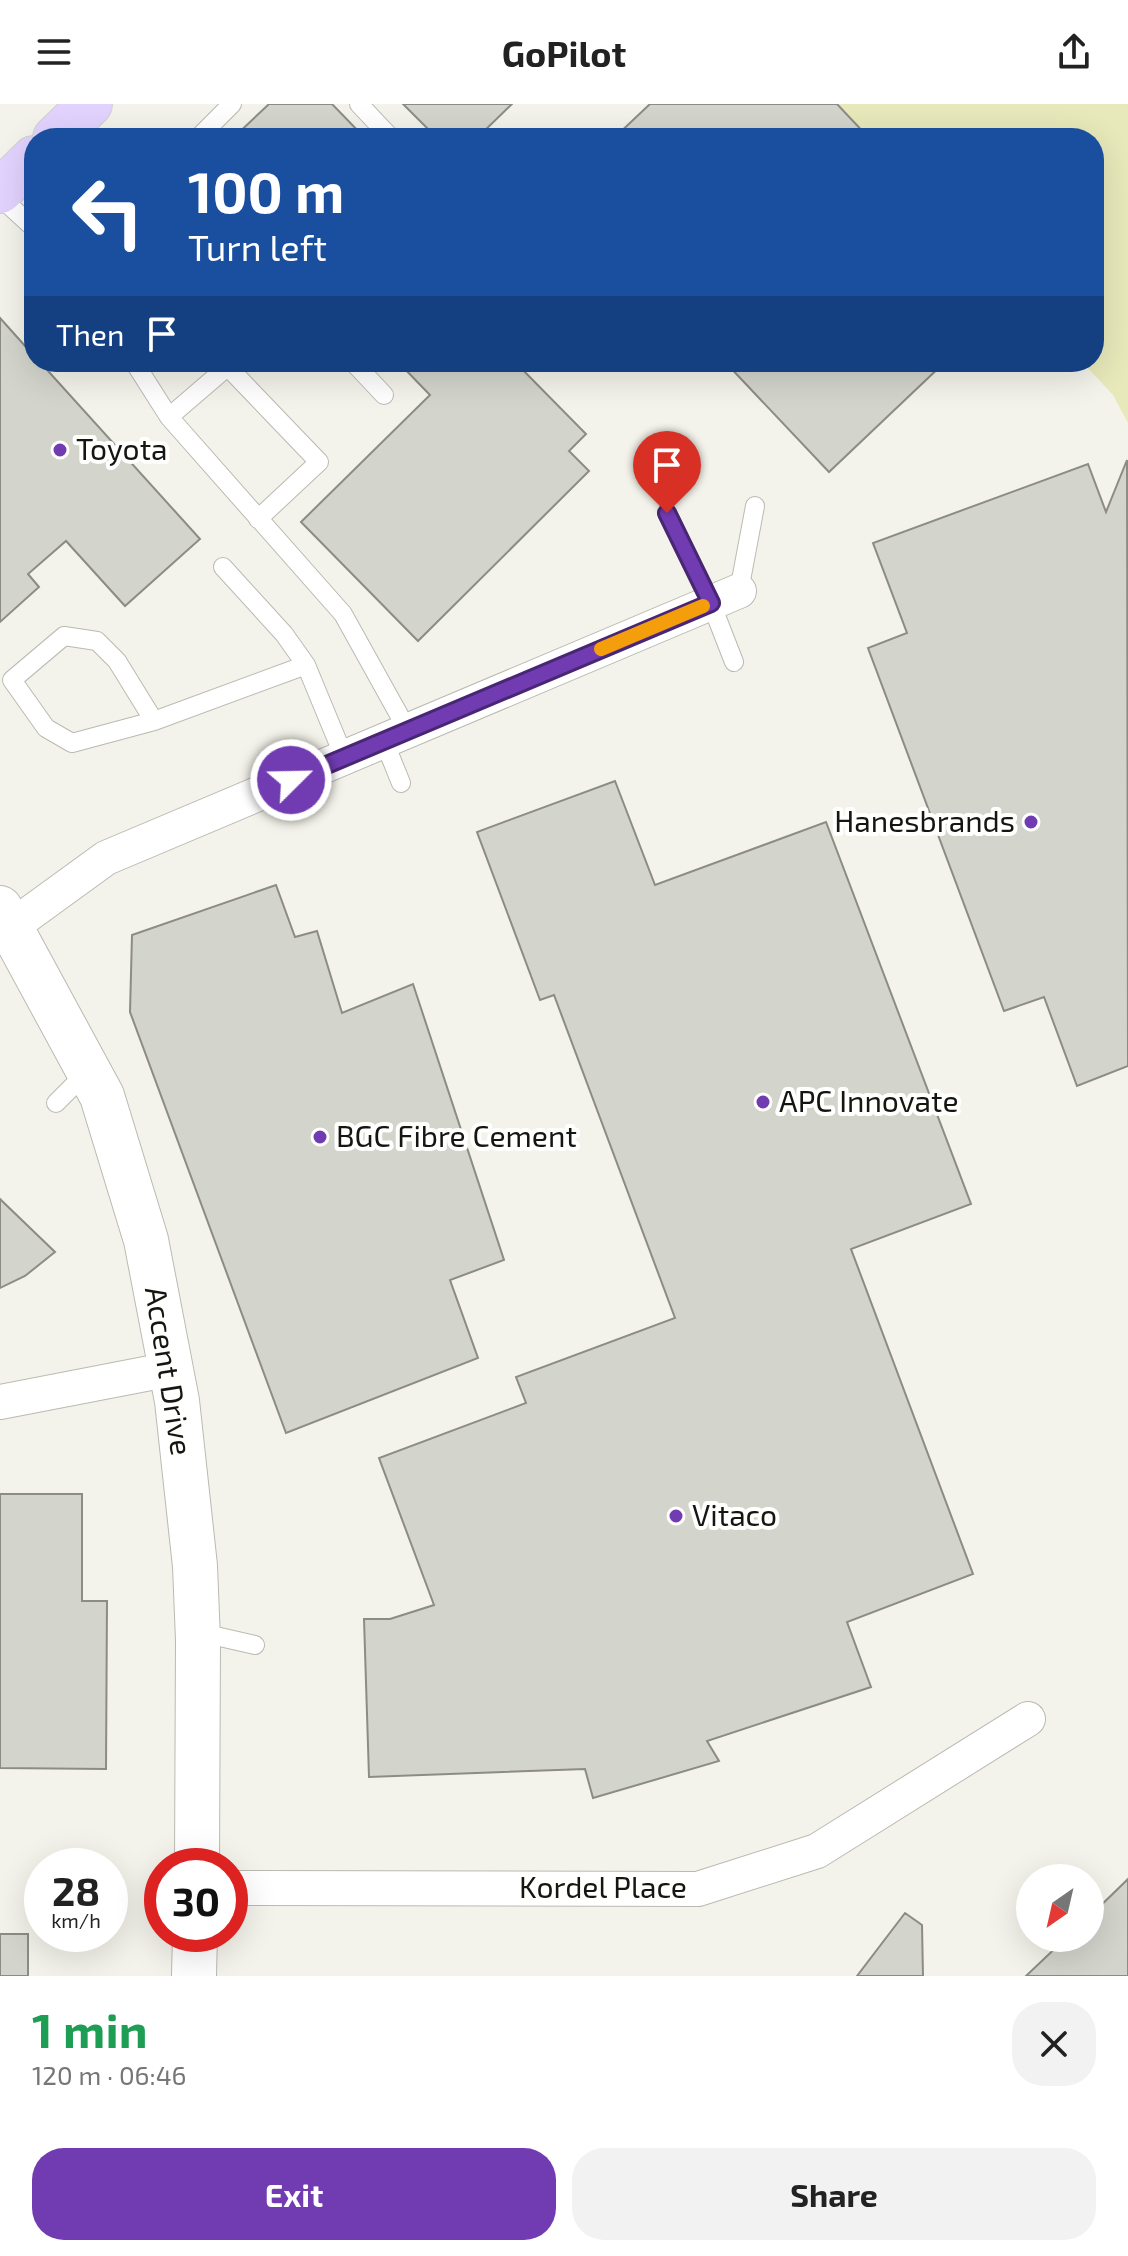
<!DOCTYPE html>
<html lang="en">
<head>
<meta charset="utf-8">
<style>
  :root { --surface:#fff; --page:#f2f2f2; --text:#222; --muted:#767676; --accent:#713bb2 }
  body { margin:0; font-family:"Exo 2",sans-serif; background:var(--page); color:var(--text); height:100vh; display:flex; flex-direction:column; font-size:30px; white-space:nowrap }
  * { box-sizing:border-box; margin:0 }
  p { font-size:26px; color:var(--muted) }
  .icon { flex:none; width:44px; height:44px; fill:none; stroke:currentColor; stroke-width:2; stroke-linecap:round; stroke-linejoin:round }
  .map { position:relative; height:1872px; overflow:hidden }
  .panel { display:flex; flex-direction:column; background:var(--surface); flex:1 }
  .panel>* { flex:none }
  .hud { position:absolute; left:24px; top:24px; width:1080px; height:244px; border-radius:32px; box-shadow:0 8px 32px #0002; background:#1a4fa0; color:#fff; overflow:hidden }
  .needle { width:52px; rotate:214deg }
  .fabs { position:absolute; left:1016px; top:1760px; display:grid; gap:16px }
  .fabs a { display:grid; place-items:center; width:88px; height:88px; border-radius:50%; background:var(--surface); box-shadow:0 8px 32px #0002; font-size:40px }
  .speed { position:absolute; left:24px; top:1744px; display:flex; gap:16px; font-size:40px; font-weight:700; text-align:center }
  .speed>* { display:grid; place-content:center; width:104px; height:104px; border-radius:50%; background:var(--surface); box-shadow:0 8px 32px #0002; line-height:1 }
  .speed small { font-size:20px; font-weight:400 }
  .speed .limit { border:12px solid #d22; background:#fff; color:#111 }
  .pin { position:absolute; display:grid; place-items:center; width:68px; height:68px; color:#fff; margin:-82px -34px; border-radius:50% 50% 50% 0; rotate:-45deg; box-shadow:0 0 8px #0007 }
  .pin .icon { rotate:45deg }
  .me { position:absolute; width:88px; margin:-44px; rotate:67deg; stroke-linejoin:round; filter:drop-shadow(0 0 6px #0008) }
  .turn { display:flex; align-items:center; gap:28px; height:168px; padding:0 32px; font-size:36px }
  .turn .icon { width:104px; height:104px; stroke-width:2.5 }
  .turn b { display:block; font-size:56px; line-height:68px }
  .then { display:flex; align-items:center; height:76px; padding:0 32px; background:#0003; gap:16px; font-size:30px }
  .round { display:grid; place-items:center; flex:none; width:84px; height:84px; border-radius:32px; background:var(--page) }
  .headline { display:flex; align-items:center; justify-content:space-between; height:136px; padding:0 32px }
  h1 { font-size:48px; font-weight:700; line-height:60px; color:#1e9e55 }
  .cta { display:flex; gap:16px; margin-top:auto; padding:16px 32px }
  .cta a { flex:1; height:92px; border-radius:32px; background:var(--accent); color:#fff; font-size:32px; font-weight:700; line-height:92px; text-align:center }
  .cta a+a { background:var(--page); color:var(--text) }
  header { display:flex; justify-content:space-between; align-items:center; height:104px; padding:0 32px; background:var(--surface); font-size:36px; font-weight:700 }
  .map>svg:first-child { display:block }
  .green { fill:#e8e9ba }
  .building { fill:#d3d4cc; stroke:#8c8c84; stroke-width:2 }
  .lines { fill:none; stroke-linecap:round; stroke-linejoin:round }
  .service-casing { stroke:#babab2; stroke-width:20 }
  .minor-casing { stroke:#babab2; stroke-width:36 }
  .secondary-casing { stroke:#babab2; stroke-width:46 }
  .primary-casing { stroke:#d0d0d0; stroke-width:46 }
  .service { stroke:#fff; stroke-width:18 }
  .minor { stroke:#fff; stroke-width:34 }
  .secondary { stroke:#fff; stroke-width:44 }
  .primary { stroke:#e2d3fe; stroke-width:44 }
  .route-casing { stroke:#492674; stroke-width:20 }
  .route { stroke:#713bb2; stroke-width:14 }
  .slow { stroke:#f59e0b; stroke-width:14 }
  .poi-dot { fill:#713bb2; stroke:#fffffe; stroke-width:3 }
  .labels { text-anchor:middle; stroke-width:8; stroke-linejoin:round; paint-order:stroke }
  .poi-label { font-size:30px; fill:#151512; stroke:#fffffe; text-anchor:start }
  .street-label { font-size:30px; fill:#151512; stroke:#fffffe }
</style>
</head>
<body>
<header><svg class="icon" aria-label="menu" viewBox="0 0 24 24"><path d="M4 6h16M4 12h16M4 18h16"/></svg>GoPilot<svg class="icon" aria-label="share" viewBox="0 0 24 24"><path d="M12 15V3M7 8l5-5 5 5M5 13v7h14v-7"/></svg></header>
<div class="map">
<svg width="1128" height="1872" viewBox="0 0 1128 1872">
  <rect width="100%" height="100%" fill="#f3f3eb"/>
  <path class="green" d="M837 0H1128V319L1113 291 1082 258H1094V34H869Z"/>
  <path class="building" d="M269 0H332L365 34H233Z
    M403 0H512L477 34H437Z
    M650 0H837L869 34H614Z
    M0 214 34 252V258H40L200 435 125 502 66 437 28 470 39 483 0 518Z
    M398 258H515L586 330 569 347 589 367 418 537 301 418 430 291Z
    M725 258H945L829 368Z
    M1127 356 1128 962 1077 982 1044 893 1004 907 868 544 907 529 873 439 1088 360 1106 408Z
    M615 677 655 781 826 718 971 1100 851 1145 973 1470 847 1518 871 1583 707 1637 719 1657 593 1694 585 1665 369 1673 364 1515H390L434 1501 379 1354 526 1299 516 1273 675 1214 554 891 540 896 477 728Z
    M276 781 295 833 317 827 342 909 413 880 504 1156 450 1176 478 1254 286 1329 130 908 132 831Z
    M0 1095 55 1148 25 1172 0 1184Z
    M0 1390H82V1497H107L106 1665 0 1664Z
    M1128 1775V1872H1026L1066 1834H1090V1812Z
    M905 1809 922 1821 923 1872H857Z
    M0 1830H28V1872H0Z"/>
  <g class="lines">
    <g class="service-casing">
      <path id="service" d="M359 0 391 34
        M198 34 232 0
        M0 93 34 124
        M134 258 169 313
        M233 258 169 313 343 510 408 627
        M353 258 384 291
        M227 262 319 358 258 415
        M667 409 711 499 734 558
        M223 463 284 530 306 561 344 653
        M739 487 755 402
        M154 617 117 557 97 537 64 532 12 576 46 624 72 639 154 617 306 561
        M384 637 401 679
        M56 999 88 967
        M198 1528 255 1541"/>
    </g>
    <g class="minor-casing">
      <path id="minor" d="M11 823 106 754 739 487
        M0 1298 171 1265
        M230 1784 698 1785 817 1747 1028 1615"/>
    </g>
    <g class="secondary-casing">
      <path id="secondary" d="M0 804 102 992 146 1136 177 1297 195 1462 198 1536 197 1762
        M194 1872 195 1830"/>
    </g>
    <g class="primary-casing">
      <path id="primary" d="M55 34 90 0
        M0 87 34 54"/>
    </g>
    <use href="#service" class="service"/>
    <use href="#minor" class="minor"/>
    <use href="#secondary" class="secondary"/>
    <use href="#primary" class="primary"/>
  </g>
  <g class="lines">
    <g class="route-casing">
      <path id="route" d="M291 676 711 499 667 409"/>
    </g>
    <use href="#route" class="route"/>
    <path class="slow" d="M601 545 703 502"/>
  </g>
  <g class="poi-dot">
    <circle cx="60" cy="346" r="8"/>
    <circle cx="1031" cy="718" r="8"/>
    <circle cx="763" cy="998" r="8"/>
    <circle cx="320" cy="1033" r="8"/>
    <circle cx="676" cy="1412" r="8"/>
  </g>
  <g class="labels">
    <g class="poi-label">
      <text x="76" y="356">Toyota</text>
      <text x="1015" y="728" text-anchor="end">Hanesbrands</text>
      <text x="779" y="1008">APC Innovate</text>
      <text x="336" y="1043">BGC Fibre Cement</text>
      <text x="692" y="1422">Vitaco</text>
    </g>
    <g class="street-label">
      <text transform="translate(168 1267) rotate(81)" y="10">Accent Drive</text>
      <text x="603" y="1794">Kordel Place</text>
    </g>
  </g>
</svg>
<div class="fabs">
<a><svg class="needle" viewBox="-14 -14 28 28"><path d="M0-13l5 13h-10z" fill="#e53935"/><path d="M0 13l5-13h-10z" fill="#767676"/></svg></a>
</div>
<div class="speed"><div>28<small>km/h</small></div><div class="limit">30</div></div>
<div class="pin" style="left:667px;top:409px;background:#d93025"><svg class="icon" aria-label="arrive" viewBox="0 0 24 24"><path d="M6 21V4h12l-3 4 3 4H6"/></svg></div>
<svg class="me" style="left:291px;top:676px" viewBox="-20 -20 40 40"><circle r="17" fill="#713bb2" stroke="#fff" stroke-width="3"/><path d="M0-11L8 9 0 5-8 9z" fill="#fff"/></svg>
<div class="hud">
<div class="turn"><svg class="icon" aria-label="left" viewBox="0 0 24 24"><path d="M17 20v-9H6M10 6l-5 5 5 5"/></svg><div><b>100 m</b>Turn left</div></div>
<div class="then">Then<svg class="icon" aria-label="arrive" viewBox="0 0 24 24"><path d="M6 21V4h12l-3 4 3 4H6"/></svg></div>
</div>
</div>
<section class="panel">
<div class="headline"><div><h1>1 min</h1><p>120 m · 06:46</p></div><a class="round"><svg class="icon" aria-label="close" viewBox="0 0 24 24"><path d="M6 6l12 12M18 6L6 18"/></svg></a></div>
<div class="cta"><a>Exit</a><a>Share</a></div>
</section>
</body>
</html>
